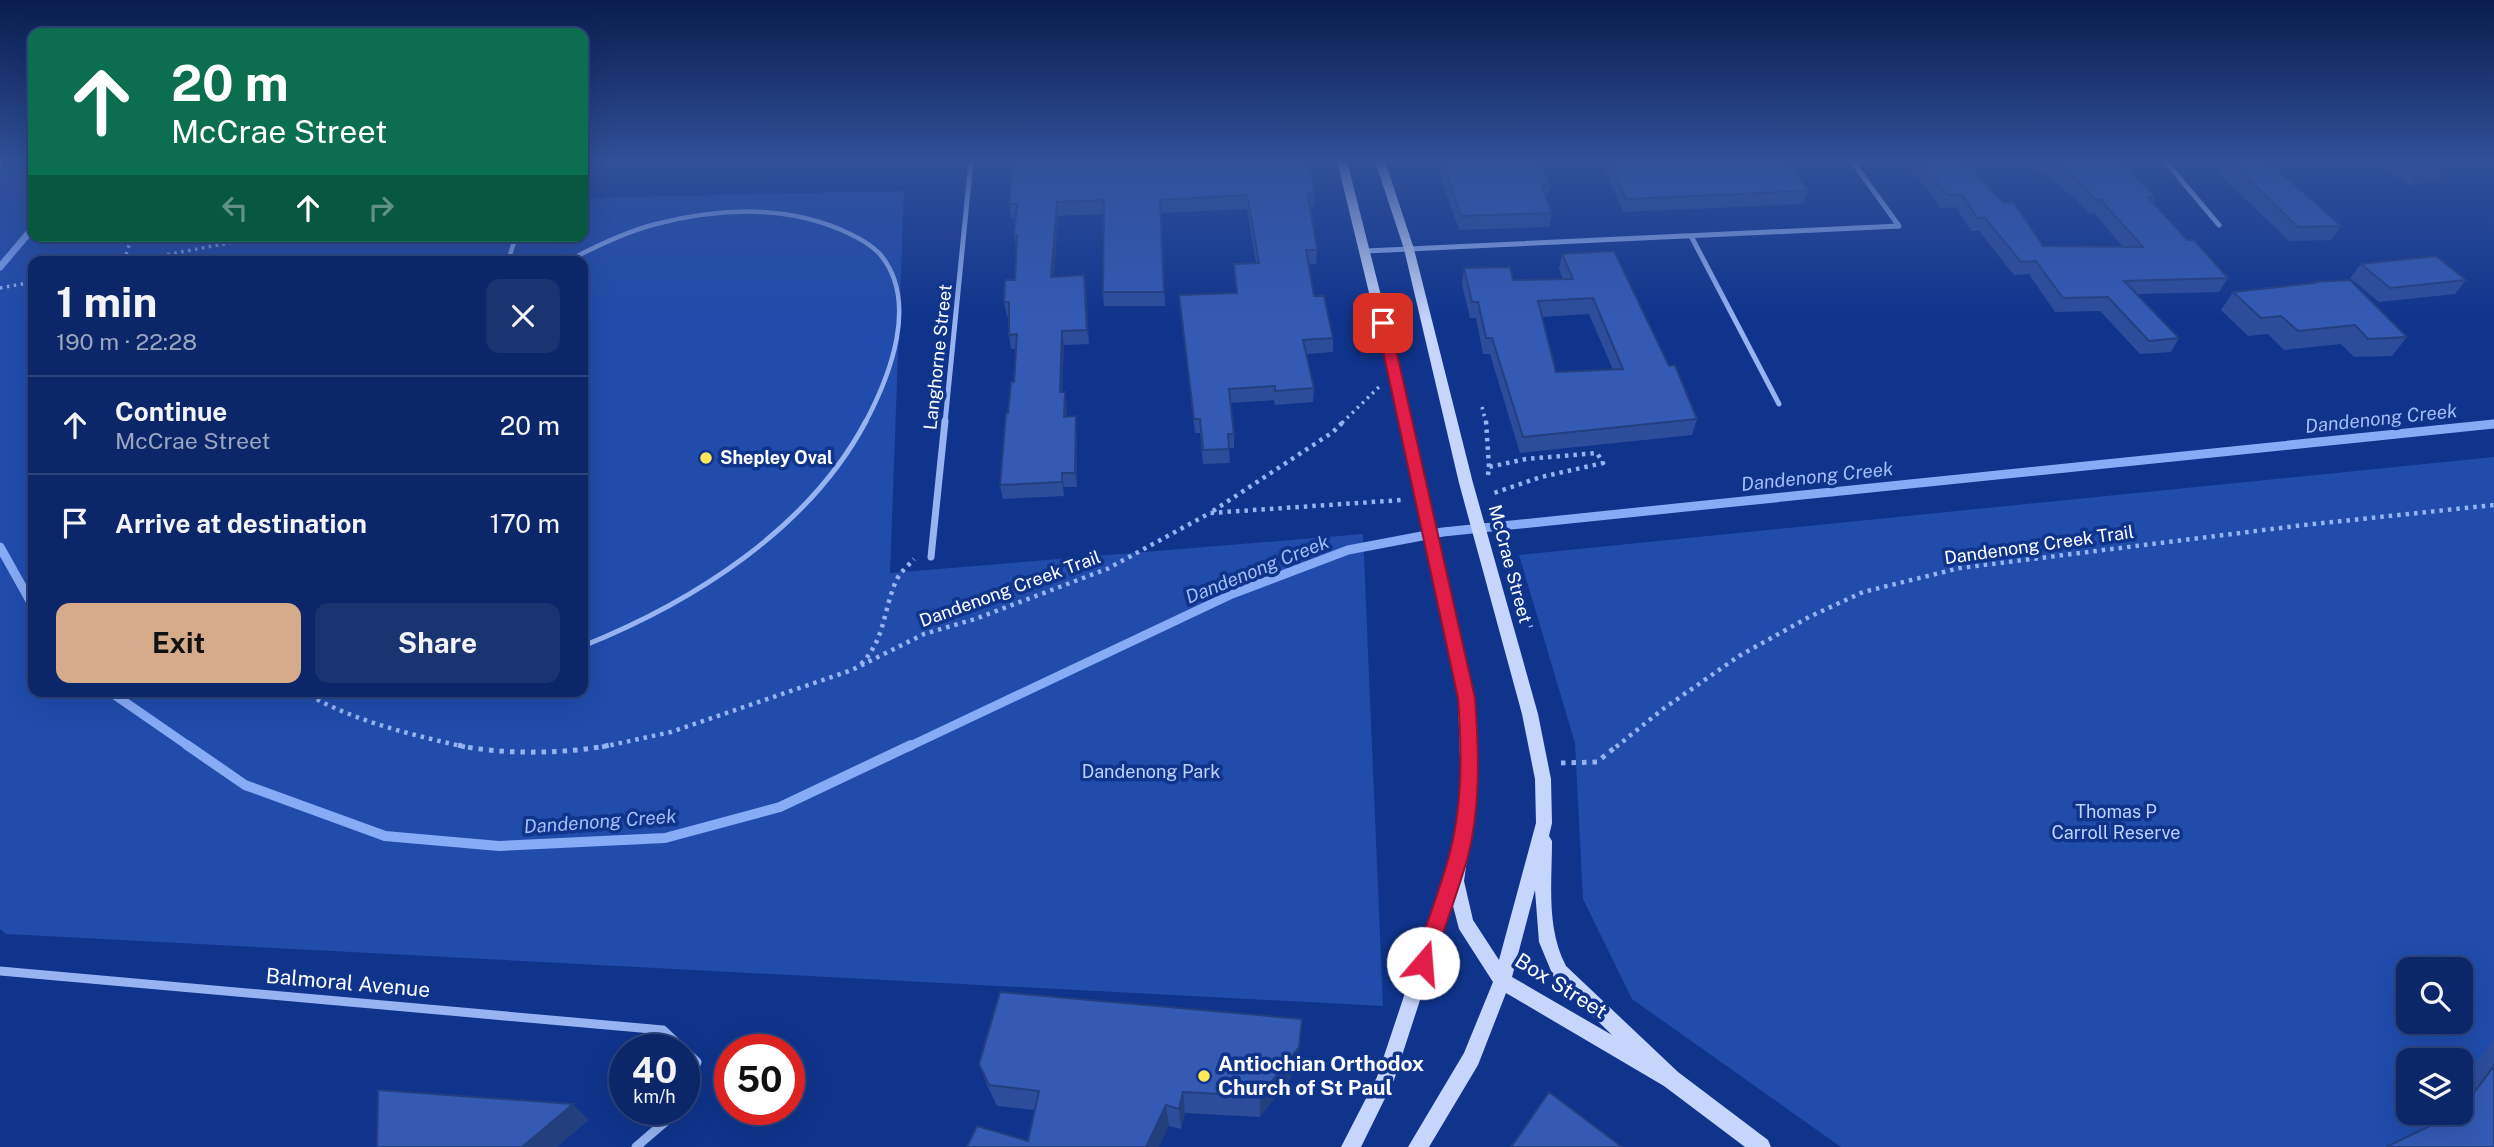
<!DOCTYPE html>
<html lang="en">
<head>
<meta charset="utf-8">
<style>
  :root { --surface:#0c2769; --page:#1a3371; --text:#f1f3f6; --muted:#9aa5c0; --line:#2c447d; --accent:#d6ab8b }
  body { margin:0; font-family:"Public Sans",sans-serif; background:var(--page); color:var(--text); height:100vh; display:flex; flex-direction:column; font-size:26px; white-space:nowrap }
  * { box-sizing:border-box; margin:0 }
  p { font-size:23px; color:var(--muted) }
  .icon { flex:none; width:38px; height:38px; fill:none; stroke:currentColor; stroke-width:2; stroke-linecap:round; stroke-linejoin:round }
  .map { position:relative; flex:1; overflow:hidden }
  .sheet { position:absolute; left:28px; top:256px; width:560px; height:441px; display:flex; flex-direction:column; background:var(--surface); border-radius:14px; box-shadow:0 7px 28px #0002,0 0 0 2px var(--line) }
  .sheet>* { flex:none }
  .banner { position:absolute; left:28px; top:28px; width:560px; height:214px; border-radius:14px; box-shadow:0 7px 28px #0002,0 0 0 2px var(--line); background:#0b6e4f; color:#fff; overflow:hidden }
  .fabs { position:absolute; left:2396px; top:957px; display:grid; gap:14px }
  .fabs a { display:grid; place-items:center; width:77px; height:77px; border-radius:14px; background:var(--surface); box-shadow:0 7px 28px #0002,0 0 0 2px var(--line); font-size:35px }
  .speed { position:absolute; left:609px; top:1034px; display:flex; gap:14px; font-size:35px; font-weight:700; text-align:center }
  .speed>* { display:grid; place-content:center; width:91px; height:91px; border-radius:50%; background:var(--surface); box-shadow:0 7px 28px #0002,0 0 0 2px var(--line); line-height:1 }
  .speed small { font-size:18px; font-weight:400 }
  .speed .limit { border:10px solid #d22; background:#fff; color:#111 }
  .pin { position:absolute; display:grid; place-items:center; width:60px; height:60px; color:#fff; margin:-30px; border-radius:14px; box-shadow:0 4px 10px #0006 }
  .me { position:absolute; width:77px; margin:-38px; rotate:18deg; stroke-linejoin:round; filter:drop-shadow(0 0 5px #0008) }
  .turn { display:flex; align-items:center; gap:24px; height:147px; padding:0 28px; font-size:32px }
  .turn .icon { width:91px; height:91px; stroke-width:2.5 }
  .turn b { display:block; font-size:49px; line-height:60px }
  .lanes { display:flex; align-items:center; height:66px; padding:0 28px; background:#0003; justify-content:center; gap:35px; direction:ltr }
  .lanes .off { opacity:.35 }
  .round { display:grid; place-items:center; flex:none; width:74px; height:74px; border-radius:14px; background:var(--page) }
  .head { display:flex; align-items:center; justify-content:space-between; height:119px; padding:0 28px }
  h1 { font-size:42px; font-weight:700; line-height:52px }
  .cta { display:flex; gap:14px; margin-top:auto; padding:14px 28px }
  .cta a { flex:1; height:80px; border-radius:14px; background:var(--accent); color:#111; font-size:28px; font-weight:700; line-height:80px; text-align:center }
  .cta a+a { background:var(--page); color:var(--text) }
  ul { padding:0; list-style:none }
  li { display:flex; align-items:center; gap:21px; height:98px; padding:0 28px; border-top:2px solid var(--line) }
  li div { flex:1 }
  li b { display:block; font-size:26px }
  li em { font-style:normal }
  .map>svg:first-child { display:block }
  .green { fill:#214cac; fill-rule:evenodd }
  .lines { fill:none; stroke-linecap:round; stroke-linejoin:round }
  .stream-far2 { stroke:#88abf6; stroke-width:7 }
  .stream-far1 { stroke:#88abf6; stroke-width:9 }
  .stream { stroke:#88abf6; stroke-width:10 }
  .path-far2 { stroke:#97b3f2; stroke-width:3.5; stroke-dasharray:2.5 4.5; stroke-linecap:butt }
  .path-far1 { stroke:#97b3f2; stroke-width:4.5; stroke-dasharray:3.5 5; stroke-linecap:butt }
  .path { stroke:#97b3f2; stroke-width:5; stroke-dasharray:4.5 6; stroke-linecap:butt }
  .lane-far1 { stroke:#97b3f2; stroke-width:4.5 }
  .lane { stroke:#97b3f2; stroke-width:5 }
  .street-far2 { stroke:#97b3f2; stroke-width:5 }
  .street-far1 { stroke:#97b3f2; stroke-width:7 }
  .street { stroke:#97b3f2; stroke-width:9 }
  .secondary { fill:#c6d5fc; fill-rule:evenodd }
  .wall { fill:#2d4d9b; fill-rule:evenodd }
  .shaded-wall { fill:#243f7e }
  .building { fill:#345ab4; stroke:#243f7e; stroke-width:2; fill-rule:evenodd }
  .route { fill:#e11d48; stroke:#92132f; stroke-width:2 }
  .poi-dot { fill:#ffe758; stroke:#10348c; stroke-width:2.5 }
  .labels { text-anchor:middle; stroke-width:7; stroke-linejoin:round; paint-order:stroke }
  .street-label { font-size:18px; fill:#fff; stroke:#10348c }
  .poi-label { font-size:18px; font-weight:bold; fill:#fff; stroke:#10348c; text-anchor:start }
  .park-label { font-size:18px; fill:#bed1fd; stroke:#10348c }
  .water-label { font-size:19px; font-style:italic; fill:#a2bef9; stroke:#10348c }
  .near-street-label { font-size:21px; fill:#fff; stroke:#10348c }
  .near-poi-label { font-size:21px; font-weight:bold; fill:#fff; stroke:#10348c; text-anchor:start }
</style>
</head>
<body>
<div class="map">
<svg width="2494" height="1147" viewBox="0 0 2494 1147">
  <rect width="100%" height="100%" fill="#10348c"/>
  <path class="green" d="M6 161H33V236H583V198L904 191 890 573 1363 534 1383 1006 6 934 0 929V167ZM33 261H583V691H33Z
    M2494 457V1147H1841L1632 999 1583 899 1575 743 1519 555ZM2408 970H2460V1022H2408ZM2408 1060H2460V1113H2408Z"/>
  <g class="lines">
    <path class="stream-far2" d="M0 267 33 228"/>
    <path class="stream-far1" d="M0 547 33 606
      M109 691 190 747
      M908 747 1232 594 1348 550 1443 532 2494 424"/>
    <path class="stream" d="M187 745 245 785 385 836 499 846 665 838 780 807 911 745"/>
    <path class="path-far2" d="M0 167 6 161
      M124 261 132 236
      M133 261 266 236
      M0 288 33 282
      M1482 407 1486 423
      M1342 423 1379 387"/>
    <path class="path-far1" d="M1486 421 1489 467
      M1488 475 1489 467 1526 459 1597 453 1603 463 1541 477 1491 494
      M1213 511 1333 432 1344 421
      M1524 601 1531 627
      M861 664C885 640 883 611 896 581 900 572 908 566 914 559
      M302 691C352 721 409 734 465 747
      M602 747 671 732 852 670 924 634 975 619 1107 569 1210 513 1402 500
      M1616 747 1663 709 1739 656 1809 617 1863 592 1960 568 2304 525 2494 505"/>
    <path class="path" d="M458 745C499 755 568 754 610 745
      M1561 763 1597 762 1618 745"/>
    <path class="lane-far1" d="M508 261 516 236
      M568 261C596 246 625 232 656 224 719 208 787 204 848 233 859 238 870 244 879 253 920 300 890 376 865 423"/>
    <path class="lane" d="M583 646C693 602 809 529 866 421"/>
    <path class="street-far2" d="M1852 161 1899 226
      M2165 161 2219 225
      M1691 236 1779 404
      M1366 251 1899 226
      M945 423 971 161"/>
    <path class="street-far1" d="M931 557 945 421"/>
    <path class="street" d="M0 971 663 1030 697 1062 684 1097
      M636 1147 679 1110"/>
    <path class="secondary" d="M1337 161H1347L1400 371 1474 698 1477 788 1464 881 1473 920 1499 960 1536 823 1535 779 1522 714 1459 483 1404 249 1375 161H1385L1414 249 1473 483 1538 714 1551 779 1552 823 1549 836 1552 841C1552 883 1546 928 1566 966L1678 1072 1768 1140 1771 1147H1745L1664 1086 1506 993 1478 1065 1429 1147H1408L1464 1053 1493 982 1459 929 1452 902 1394 1080 1361 1147H1341L1377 1077 1445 873 1450 867 1461 788 1458 698 1388 371ZM1535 890 1539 942 1554 978 1612 1035 1512 977Z"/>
  </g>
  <path class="wall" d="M602 161H643L640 167 605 168Z
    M713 161H793V162L715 165Z
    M1013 161 1315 194 1314 207H1310L1317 250 1316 264H1308L1314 296 1333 338V352L1306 354 1314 388 1313 402 1275 405 1274 400 1230 403 1234 434V448H1229L1230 463 1203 464 1200 433H1195L1180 309 1179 295 1236 293 1234 264 1256 263 1247 209 1161 213 1165 306H1104L1103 292 1104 214 1058 216 1054 276 1086 289 1089 344 1064 345 1062 392 1067 406 1066 417 1077 430V487H1064V496L1003 499 1000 485 1008 413 1014 382 1016 349H1011L1009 335V316H1007L1004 302 1015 280 1016 249 1014 235 1015 218H1011L1009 204Z
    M1435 161H1538L1550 185 1546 199 1552 213 1549 227 1459 230Z
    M1601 161H1788L1808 191 1803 204 1623 212Z
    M1905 161H1966L2003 203 2043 246 2123 247 2094 213 2089 214 2076 199 2027 161H2119L2156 197 2153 202 2187 240 2228 278 2219 292 2137 294 2179 338 2171 352 2140 354 2100 311 2055 312 2029 274 2014 275 1979 231H1971L1956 207 1941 208Z
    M2206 161H2284L2282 163 2272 164 2341 226 2331 240 2289 241Z
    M2372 161H2457L2437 180 2409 185Z
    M1562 254 1669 366 1697 419 1692 435 1520 453 1490 354H1483L1476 318H1470L1462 284 1464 268 1513 280 1563 279 1559 269ZM1589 314 1613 370 1556 372 1542 317Z
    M2361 264 2466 280 2455 294 2379 302 2350 278Z
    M2313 282 2407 337 2392 356 2354 357 2341 344 2284 350 2268 334 2248 336 2221 310 2233 292 2311 284Z
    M2494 1039V1147L2428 1127 2438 1113H2460V1084Z
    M1300 1041 1297 1069 1260 1117 1185 1113 1181 1129 1169 1126 1028 1141 1035 1110 997 1106 987 1085 979 1064Z"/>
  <path class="shaded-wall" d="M2452 161H2457L2437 180 2409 185 2422 167Z
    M1057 202 1058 216 1053 290 1051 277Z
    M1084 275 1086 289 1089 344 1087 330Z
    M1062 331 1064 345 1061 406 1060 392Z
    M1065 392 1067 406 1066 431 1064 417Z
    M1076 416 1077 430V487L1075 473Z
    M1062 473 1064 487V496L1062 482Z
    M1302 1019 1297 1069 1260 1117V1096Z
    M1183 1092 1185 1113 1181 1129 1179 1109Z
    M573 1104 589 1120 557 1147H522Z
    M1166 1105 1169 1126 1159 1147H1146Z"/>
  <path class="building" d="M1013 161H1309L1315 194H1308L1317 250H1306L1314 296H1324L1333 338 1303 340 1314 388 1275 391V386L1229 389 1234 434H1228L1229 449 1203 450 1200 419H1194L1179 295 1237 293 1234 264 1259 263 1247 195 1160 200 1164 292H1103L1104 200 1057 202 1051 277 1084 275 1087 330 1062 331 1060 392H1065L1064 417 1076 416 1075 473H1062V482L1000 485 1006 413H1008L1011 382H1014L1017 334 1009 335V302H1004L1005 280H1015L1017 235H1014L1017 204H1009Z
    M1442 161H1538L1550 185H1541L1552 213 1461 216Z
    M1609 161H1788L1808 191 1626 199Z
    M1920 161H1966L2003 203H2014L2043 246 2143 247 2101 200H2096L2083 185 2050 161H2119L2156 197H2148L2187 240H2194L2228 278 2124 281 2179 338 2149 341 2108 297 2063 298 2036 261 2021 262 1985 218H1977L1962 194 1947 195Z
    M2229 161H2268L2341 226 2298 227Z
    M2412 161H2452L2451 162 2422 167Z
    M1614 251 1669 366 1675 365 1697 419 1523 437 1492 338H1486L1478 302H1472L1464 268 1510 267 1513 280 1573 279 1562 254ZM1593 298 1623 369 1556 372 1538 301Z
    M2436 256 2466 280 2390 288 2361 264Z
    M2350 280 2407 337 2368 339 2355 325 2298 331 2281 316 2261 318 2233 292 2314 283 2313 282Z
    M1000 992 1302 1019 1299 1047 1260 1096 1183 1092 1179 1109 1166 1105 1146 1147H967L977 1126 1028 1141 1039 1091 989 1085 979 1064Z
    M2494 1066V1147H2386L2457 1113H2460V1111Z
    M378 1090 573 1104 522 1147H377Z
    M1549 1092 1622 1147H1511Z"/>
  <linearGradient id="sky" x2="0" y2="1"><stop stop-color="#091d4d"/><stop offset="0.5" stop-color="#315099"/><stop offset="1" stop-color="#315099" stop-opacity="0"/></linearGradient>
  <rect width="2494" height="321" fill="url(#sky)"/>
  <path class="route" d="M1383 319 1390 323 1475 698C1479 752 1481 808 1467 860 1457 894 1444 929 1433 963L1430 969 1423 972 1416 969 1413 963C1425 929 1438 895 1448 860 1463 808 1462 752 1458 698L1377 323Z"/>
  <g class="poi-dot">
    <circle cx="706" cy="458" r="7"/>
    <circle cx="1204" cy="1076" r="7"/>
  </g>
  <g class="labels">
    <g class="street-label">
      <text transform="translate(938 357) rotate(-84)" y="6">Langhorne Street</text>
      <text transform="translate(2039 545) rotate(-8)" y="6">Dandenong Creek Trail</text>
      <text transform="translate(1510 564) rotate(75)" y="6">McCrae Street</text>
      <text transform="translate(1010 589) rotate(-20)" y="6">Dandenong Creek Trail</text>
    </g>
    <g class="poi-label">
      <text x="720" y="464">Shepley Oval</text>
    </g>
    <g class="park-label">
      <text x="1151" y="778">Dandenong Park</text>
      <text x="2116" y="818">Thomas P<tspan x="2116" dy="21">Carroll Reserve</tspan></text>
    </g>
    <g class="water-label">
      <text transform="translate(2381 418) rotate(-6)" y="7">Dandenong Creek</text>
      <text transform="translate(1817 476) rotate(-6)" y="7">Dandenong Creek</text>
      <text transform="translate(1257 569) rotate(-22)" y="7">Dandenong Creek</text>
      <text transform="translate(600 821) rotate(-4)" y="7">Dandenong Creek</text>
    </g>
    <g class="near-street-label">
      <text transform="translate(348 983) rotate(5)" y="7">Balmoral Avenue</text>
      <text transform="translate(1561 986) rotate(32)" y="7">Box Street</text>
    </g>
    <g class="near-poi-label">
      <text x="1218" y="1071">Antiochian Orthodox<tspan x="1218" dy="24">Church of St Paul</tspan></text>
    </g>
  </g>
</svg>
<div class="fabs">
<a><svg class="icon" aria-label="search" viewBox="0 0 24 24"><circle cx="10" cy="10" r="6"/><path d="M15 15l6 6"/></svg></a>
<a><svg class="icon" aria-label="layers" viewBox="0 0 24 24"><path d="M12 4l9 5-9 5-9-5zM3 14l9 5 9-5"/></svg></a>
</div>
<div class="speed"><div>40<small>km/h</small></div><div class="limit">50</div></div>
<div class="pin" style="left:1383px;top:323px;background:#d93025"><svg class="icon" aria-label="arrive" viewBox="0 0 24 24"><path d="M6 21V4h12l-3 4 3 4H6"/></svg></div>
<svg class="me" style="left:1423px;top:963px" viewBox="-20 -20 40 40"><circle r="19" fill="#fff"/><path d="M0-13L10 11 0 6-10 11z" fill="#e11d48"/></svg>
<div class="banner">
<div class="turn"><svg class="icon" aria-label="ahead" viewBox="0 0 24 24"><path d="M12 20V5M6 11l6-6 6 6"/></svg><div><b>20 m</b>McCrae Street</div></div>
<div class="lanes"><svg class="icon off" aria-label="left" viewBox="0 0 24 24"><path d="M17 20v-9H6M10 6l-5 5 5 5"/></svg><svg class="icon" aria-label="ahead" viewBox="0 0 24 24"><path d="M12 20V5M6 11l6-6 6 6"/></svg><svg class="icon off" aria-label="right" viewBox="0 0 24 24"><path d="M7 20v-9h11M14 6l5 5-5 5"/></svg></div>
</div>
<section class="sheet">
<div class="head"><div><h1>1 min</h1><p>190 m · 22:28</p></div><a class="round"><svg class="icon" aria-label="close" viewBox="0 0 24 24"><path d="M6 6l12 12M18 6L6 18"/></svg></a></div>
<ul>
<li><svg class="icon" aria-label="ahead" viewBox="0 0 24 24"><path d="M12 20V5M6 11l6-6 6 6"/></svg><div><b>Continue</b><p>McCrae Street</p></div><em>20 m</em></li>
<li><svg class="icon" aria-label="arrive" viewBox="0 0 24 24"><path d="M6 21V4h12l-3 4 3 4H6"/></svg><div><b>Arrive at destination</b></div><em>170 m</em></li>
</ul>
<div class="cta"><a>Exit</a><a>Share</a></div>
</section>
</div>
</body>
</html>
